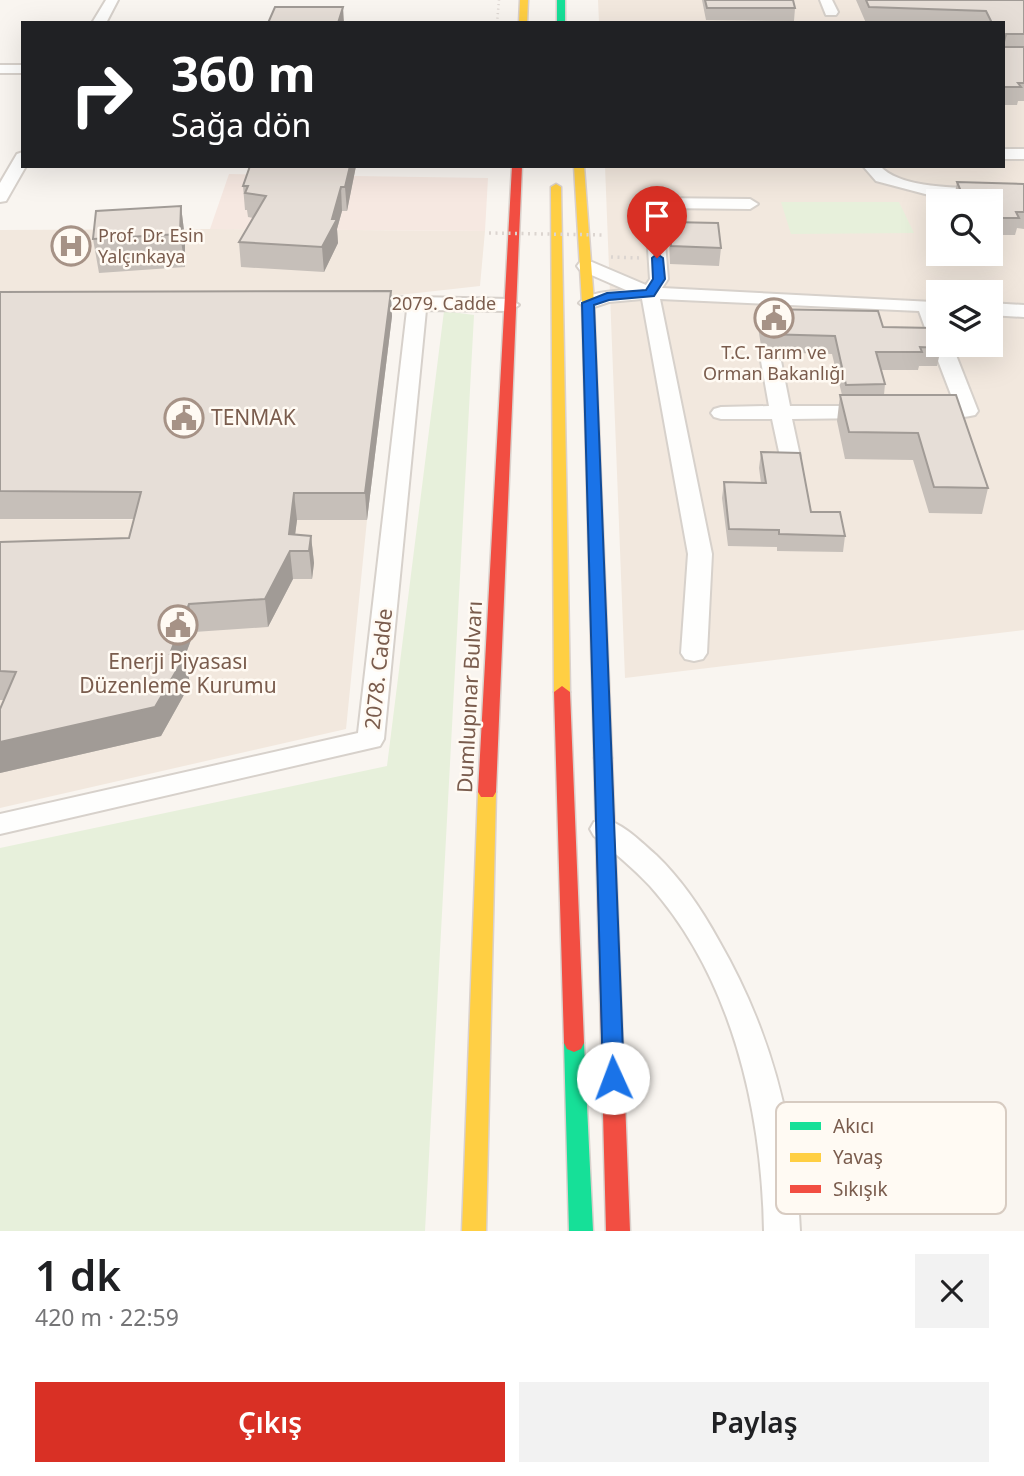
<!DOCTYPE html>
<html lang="tr">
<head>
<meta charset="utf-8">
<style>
  :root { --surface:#fff; --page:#f2f2f2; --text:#202124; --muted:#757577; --accent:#d93025 }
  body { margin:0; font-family:"Noto Sans",sans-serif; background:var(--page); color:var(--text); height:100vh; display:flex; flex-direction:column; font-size:26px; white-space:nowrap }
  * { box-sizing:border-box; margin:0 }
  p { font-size:23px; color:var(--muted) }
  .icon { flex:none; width:38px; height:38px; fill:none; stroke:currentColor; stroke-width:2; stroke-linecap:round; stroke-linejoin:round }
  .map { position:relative; height:1231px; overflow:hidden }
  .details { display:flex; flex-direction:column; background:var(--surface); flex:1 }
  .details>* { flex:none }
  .top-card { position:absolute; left:21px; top:21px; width:984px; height:147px; border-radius:0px; box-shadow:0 7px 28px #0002; background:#202124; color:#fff; overflow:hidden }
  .tools { position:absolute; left:926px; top:189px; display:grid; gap:14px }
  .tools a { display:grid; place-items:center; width:77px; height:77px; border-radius:0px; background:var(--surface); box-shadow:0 7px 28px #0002; font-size:35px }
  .pin { position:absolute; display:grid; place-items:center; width:60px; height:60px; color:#fff; margin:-72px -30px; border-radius:50% 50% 50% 0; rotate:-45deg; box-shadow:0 0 7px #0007 }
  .pin .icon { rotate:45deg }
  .me { position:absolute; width:77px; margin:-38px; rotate:358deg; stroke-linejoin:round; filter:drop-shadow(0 0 5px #0008) }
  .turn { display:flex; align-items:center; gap:24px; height:147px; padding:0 35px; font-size:32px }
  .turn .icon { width:91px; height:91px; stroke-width:2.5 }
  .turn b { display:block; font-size:49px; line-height:60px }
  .round { display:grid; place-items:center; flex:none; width:74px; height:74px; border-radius:0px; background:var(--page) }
  .head { display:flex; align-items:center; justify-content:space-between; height:119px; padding:0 35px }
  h1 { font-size:42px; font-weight:600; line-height:52px }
  .cta { display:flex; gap:14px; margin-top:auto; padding:14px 35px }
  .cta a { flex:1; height:80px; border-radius:0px; background:var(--accent); color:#fff; font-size:28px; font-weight:600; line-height:80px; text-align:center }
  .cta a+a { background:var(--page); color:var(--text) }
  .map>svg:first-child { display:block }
  .residential { fill:#f2e8de; fill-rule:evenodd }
  .commercial { fill:#f6e8e1 }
  .green { fill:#e7f0db }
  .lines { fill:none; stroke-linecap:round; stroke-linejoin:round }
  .street-casing { stroke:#d7d1cb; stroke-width:4 }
  .fast-casing { stroke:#dad1cc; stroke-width:3 }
  .slow-casing { stroke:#dad1cc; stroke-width:3 }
  .jam-casing { stroke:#dad1cc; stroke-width:3 }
  .path-far1 { stroke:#dcd5d0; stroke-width:2.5; stroke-dasharray:1 3.5; stroke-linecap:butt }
  .path { stroke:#dcd5d0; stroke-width:3.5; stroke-dasharray:2 4.5; stroke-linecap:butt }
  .street { fill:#fefefd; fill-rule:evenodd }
  .fast { fill:#16e098; fill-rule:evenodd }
  .slow { fill:#ffcf43; fill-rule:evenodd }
  .jam { fill:#f24e42; fill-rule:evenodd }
  .path-bridge { stroke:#dcd5d0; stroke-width:3.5; stroke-dasharray:2 4.5; stroke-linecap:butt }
  .wall { fill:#c6bfb9 }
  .shaded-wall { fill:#a19b96 }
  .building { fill:#e6ded7; stroke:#a19b96; stroke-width:2 }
  .route { fill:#1a73e8; stroke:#114b97; stroke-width:2 }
  .labels { text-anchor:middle; stroke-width:5; stroke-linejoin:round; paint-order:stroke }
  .far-poi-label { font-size:18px; fill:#7a5c4d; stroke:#fffaf3; text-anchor:start }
  .far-street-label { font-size:18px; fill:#7a5c4d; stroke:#fffaf3 }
  .poi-label { font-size:21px; fill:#7a5c4d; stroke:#fffaf3; text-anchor:start }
  .street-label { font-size:21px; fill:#7a5c4d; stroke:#fffaf3 }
  .key { fill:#fffaf3; stroke:#d7cbc1; stroke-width:2 }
  .key-label { font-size:19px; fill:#7a5c4d }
</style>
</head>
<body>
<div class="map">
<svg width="1024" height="1231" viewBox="0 0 1024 1231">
  <rect width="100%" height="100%" fill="#f9f5f0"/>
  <path class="residential" d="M598 0H1024V630L625 678 605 166H1003V23H599ZM938 201H990V254H938ZM938 292H990V345H938Z
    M210 229 485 231 480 286 399 295 0 299V230Z
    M0 519 367 520 346 729 0 808Z"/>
  <path class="commercial" d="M229 174 488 178 485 231 210 229Z"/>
  <path class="green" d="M781 202H899L914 233 791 234Z
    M444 311 474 315 425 1231H0V848L387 766Z"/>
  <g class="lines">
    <g class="street-casing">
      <path id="street" d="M106 0H118L106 23H92Z
        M820 0H832L838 12 836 15H826Z
        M0 65H23V73H0Z
        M1003 149H1024V159H1003Z
        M23 152V166H26L6 201 0 202V183L17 154Z
        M863 166H880C905 194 988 187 1024 188V198L929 195 876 181Z
        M653 198 750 199 758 204 750 209 662 208 668 279 662 288 933 302 938 313V345H952L978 411 975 415C959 419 937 419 921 415L918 411 921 407 955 405 932 345 935 341 928 336 919 311 660 299 712 554 707 653 703 659 694 661 685 659 681 653 688 554 642 299 609 302 588 309 579 303C589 292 611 291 626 290L580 270 577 266 580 262H592L646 285 650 279 645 203Z
        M417 297 510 299 519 305 510 311 426 310 384 739 380 746 0 834V814L358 733 407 310H358L349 304 358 298Z
        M990 303 1024 305V317L990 315Z
        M771 355 781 361 790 406H871L878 408 881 412 878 416 871 418 792 419 800 456 797 461H781L772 419H721L714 417 711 413 714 409 721 407 769 406 761 361Z
        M604 819C624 824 641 842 656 855 682 880 702 910 719 941 771 1031 796 1127 800 1231H764C762 1111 732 978 650 886 633 868 614 852 594 836L590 829 594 822Z"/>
    </g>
    <g class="fast-casing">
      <path id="fast" d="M557 0H565V23H557Z
        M574 1034 581 1037 584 1043 593 1231H569L564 1043 567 1037Z"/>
    </g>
    <g class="slow-casing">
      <path id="slow" d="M520 0H528L527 23H519Z
        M574 166H584L594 303 612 758 609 762H597L594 758 582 303Z
        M556 184 561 187 570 692 562 698 554 692 551 187Z
        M487 786 493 787 496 792 486 1231H462L478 792 481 787Z"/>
    </g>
    <g class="jam-casing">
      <path id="jam" d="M512 166H522L496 792 493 797H481L478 792Z
        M562 686 570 692 584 1043 581 1049 574 1052 567 1049 564 1043 554 692Z
        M603 752 609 754 612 758 630 1231H606L594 758 597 754Z"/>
    </g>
    <path class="path-far1" d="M497 23 499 0"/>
    <path class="path" d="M611 257 641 258"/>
    <use href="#street" class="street"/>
    <use href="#fast" class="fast"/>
    <use href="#slow" class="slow"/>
    <use href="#jam" class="jam"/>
    <path class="path-bridge" d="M489 233 604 235"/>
  </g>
  <path class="wall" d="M702 0H793L795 8 794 21 706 20Z
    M856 0H1024V101H1018L1017 105H1003V23H866Z
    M250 166H356L347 211H342L337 229 338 243 324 272 241 267 239 242 253 218 248 217 247 210H245L243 186Z
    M957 182 1024 184V229L1017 228 1015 235H990V201H955L954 198Z
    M181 206 185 239V267L99 273 93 239Z
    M670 222 721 248 719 266 670 264 669 240Z
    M0 292 392 316 367 520H297L295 534 311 536 314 563 312 579H293L268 627 194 632 185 656 190 684 161 736 0 773V709L4 700H0V542L129 538 134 519H0Z
    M760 309 883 327 941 348 937 366H919L918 370H881L885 384 884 395 988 488 982 514 929 513 913 460 845 459 837 421 840 395H842L832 354 762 352 758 327Z
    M761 452 811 512 845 536 843 552 777 551V547L728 546 722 498 724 482 761 483 759 468Z"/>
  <path class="shaded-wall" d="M343 7 344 23H338Z
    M350 166H356L347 211 345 187Z
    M341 187 342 211 337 229 338 243 324 272 322 247Z
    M181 206 185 239V267L180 234Z
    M391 291 392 316 367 520 365 493Z
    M294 493 297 520 293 551 289 534Z
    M311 536 314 563 312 579 309 551Z
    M290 551 293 579 268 627 265 599Z
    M189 604 194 632 185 656 190 684 161 736 0 773V742L170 654Z"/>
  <path class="building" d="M705 0H793L795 8H707Z
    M866 0H1024V34H1006L1004 42 1003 40V23H992L986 11 869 7Z
    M275 7H343L338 23H268Z
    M1003 47H1024V83H1018L1021 87H1003Z
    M250 166H350L345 187H341L332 219H337L322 247 239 242 266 196 245 193 248 186H243Z
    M957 182 1024 184V212H1016L1019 218H990V201H965Z
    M181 206 180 234 93 239 96 211Z
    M670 222 718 223 721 248 671 246Z
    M391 291 365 493H294L289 534 311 536 309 551H290L265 599 189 604 170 654 185 656 155 707 0 742V709L16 672 0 671V542L129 538 141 492 0 491V292Z
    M760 309 878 311 883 327 933 328 938 341V345H939L941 348 920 347 922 352H876L885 384 846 385 835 336 764 334Z
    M840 395H956L988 488 934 487 918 433 849 432Z
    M761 452 800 453 811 512H840L845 536 779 534V530L729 529 724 482 766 483Z"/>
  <path class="route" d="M657 254 663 258 665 279 654 296 609 300 594 305 624 1078 621 1085 613 1087 606 1085 603 1078 582 303 607 293 646 290 653 279 652 258Z"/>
  <defs>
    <g id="hospital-ring" transform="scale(2.0125)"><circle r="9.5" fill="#fffaf3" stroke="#a69286" stroke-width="1.5"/><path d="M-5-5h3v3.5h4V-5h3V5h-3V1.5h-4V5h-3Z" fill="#a69286"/></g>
    <g id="civic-ring" transform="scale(2.0125)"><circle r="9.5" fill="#fffaf3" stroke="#a69286" stroke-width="1.5"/><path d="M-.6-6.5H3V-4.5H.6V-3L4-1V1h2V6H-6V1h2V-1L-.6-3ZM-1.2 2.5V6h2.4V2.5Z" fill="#a69286"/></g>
  </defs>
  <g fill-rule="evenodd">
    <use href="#hospital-ring" x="71" y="246"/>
    <use href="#civic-ring" x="774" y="318"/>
    <use href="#civic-ring" x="184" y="418"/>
    <use href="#civic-ring" x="178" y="625"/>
  </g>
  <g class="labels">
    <g class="far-poi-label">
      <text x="98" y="242">Prof. Dr. Esin<tspan x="98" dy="21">Yalçınkaya</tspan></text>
      <text x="774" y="359" text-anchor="middle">T.C. Tarım ve<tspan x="774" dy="21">Orman Bakanlığı</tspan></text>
    </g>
    <g class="far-street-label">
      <text x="444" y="310">2079. Cadde</text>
    </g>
    <g class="poi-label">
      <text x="211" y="425">TENMAK</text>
      <text x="178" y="669" text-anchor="middle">Enerji Piyasası<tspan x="178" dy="24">Düzenleme Kurumu</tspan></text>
    </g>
    <g class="street-label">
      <text transform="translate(379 669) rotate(-84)" y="7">2078. Cadde</text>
      <text transform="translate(470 697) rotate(-87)" y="7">Dumlupınar Bulvarı</text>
    </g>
  </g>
  <rect x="776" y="1102" width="230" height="112" rx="10" class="key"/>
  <rect x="790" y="1122" width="31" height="8" fill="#16e098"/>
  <rect x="790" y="1153" width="31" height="9" fill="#ffcf43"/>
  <rect x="790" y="1185" width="31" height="8" fill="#f24e42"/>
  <g class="key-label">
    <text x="833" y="1133">Akıcı</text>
    <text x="833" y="1164">Yavaş</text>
    <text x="833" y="1196">Sıkışık</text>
  </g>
</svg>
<div class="tools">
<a><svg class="icon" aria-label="search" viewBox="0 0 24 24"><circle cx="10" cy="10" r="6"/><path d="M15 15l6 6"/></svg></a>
<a><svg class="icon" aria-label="layers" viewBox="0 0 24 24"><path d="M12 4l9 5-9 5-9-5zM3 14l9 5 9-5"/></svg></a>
</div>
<div class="pin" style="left:657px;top:258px;background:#d93025"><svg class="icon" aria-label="arrive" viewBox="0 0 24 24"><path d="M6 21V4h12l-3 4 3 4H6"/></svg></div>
<svg class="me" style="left:613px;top:1078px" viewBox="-20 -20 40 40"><circle r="19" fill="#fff"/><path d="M0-13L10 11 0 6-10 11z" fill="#1a73e8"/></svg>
<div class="top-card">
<div class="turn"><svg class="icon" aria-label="right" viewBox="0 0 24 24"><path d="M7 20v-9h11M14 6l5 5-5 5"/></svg><div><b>360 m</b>Sağa dön</div></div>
</div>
</div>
<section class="details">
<div class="head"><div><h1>1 dk</h1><p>420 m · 22:59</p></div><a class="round"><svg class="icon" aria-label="close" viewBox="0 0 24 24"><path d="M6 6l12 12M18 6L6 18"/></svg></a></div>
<div class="cta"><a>Çıkış</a><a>Paylaş</a></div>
</section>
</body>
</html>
